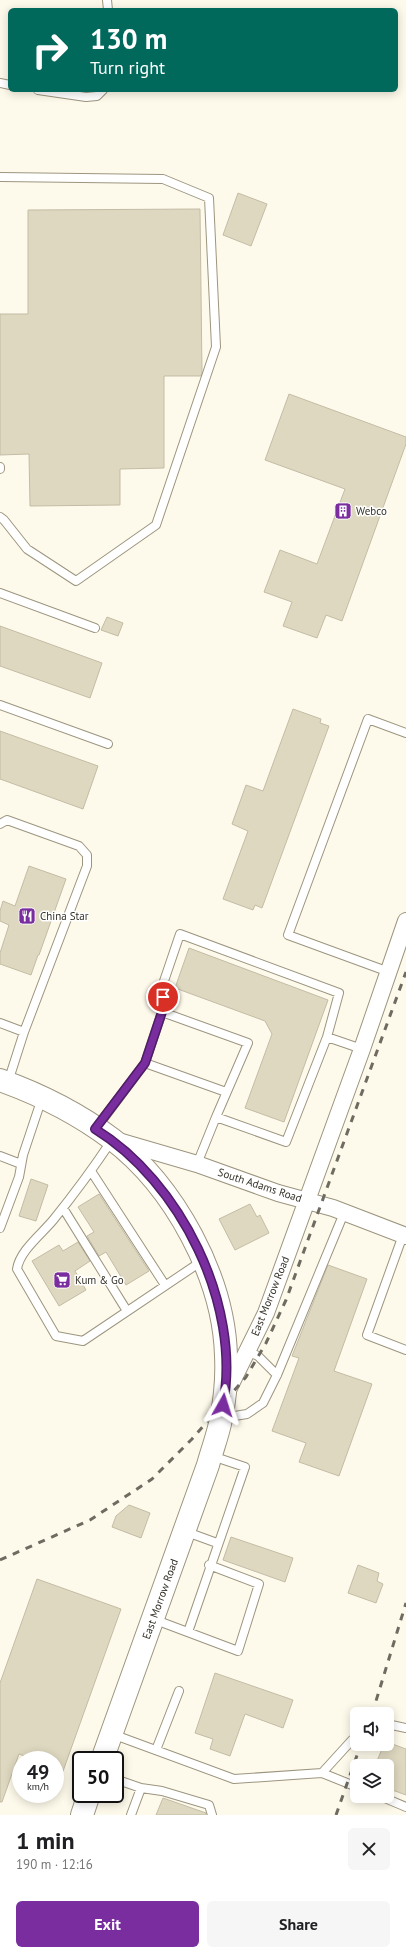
<!DOCTYPE html>
<html lang="en">
<head>
<meta charset="utf-8">
<style>
  :root { --surface:#fff; --page:#f6f6f6; --text:#202124; --muted:#757577; --accent:#792d9e }
  body { margin:0; font-family:"PT Sans",sans-serif; background:var(--page); color:var(--text); height:100vh; display:flex; flex-direction:column; font-size:15px; white-space:nowrap }
  * { box-sizing:border-box; margin:0 }
  p { font-size:13px; color:var(--muted) }
  .icon { flex:none; width:22px; height:22px; fill:none; stroke:currentColor; stroke-width:2; stroke-linecap:round; stroke-linejoin:round }
  .map { position:relative; height:1815px; overflow:hidden }
  .panel { display:flex; flex-direction:column; background:var(--surface); flex:1 }
  .panel>* { flex:none }
  .top-card { position:absolute; left:8px; top:8px; width:390px; height:84px; border-radius:6px; box-shadow:0 2px 10px #0003; background:#00695c; color:#fff; overflow:hidden }
  .tools { position:absolute; left:350px; top:1707px; display:grid; gap:8px }
  .tools a { display:grid; place-items:center; width:44px; height:44px; border-radius:6px; background:var(--surface); box-shadow:0 2px 10px #0003; font-size:20px }
  .speed { position:absolute; left:12px; top:1751px; display:flex; gap:8px; font-size:20px; font-weight:700; text-align:center }
  .speed>* { display:grid; place-content:center; width:52px; height:52px; border-radius:50%; background:var(--surface); box-shadow:0 2px 10px #0003; line-height:1 }
  .speed small { font-size:10px; font-weight:400 }
  .speed .limit { border:2px solid #111; border-radius:6px; background:#fff; color:#111 }
  .pin { position:absolute; display:grid; place-items:center; width:34px; height:34px; color:#fff; margin:-17px; border:2px solid #fff; border-radius:50%; box-shadow:0 1px 4px #0007 }
  .me { position:absolute; width:44px; margin:-22px; rotate:6deg; stroke-linejoin:round; filter:drop-shadow(0 0 3px #0008) }
  .turn { display:flex; align-items:center; gap:14px; height:84px; padding:0 16px; font-size:18px }
  .turn .icon { width:52px; height:52px; stroke-width:2.5 }
  .turn b { display:block; font-size:28px; line-height:34px }
  .round { display:grid; place-items:center; flex:none; width:42px; height:42px; border-radius:6px; background:var(--page) }
  .headline { display:flex; align-items:center; justify-content:space-between; height:68px; padding:0 16px }
  h1 { font-size:24px; font-weight:700; line-height:30px }
  .button { display:flex; gap:8px; margin-top:auto; padding:8px 16px }
  .button a { flex:1; height:46px; border-radius:6px; background:var(--accent); color:#fff; font-size:16px; font-weight:700; line-height:46px; text-align:center }
  .button a+a { background:var(--page); color:var(--text) }
  .map>svg:first-child { display:block }
  .building { fill:#dfd8c0; stroke:#c3bca5 }
  .lines { fill:none; stroke-linecap:round; stroke-linejoin:round }
  .service-casing { stroke:#9c957f; stroke-width:10 }
  .minor-casing { stroke:#9c957f; stroke-width:18 }
  .secondary-casing { stroke:#9c957f; stroke-width:24 }
  .service { stroke:#fff; stroke-width:8 }
  .minor { stroke:#fff; stroke-width:16 }
  .secondary { stroke:#fff; stroke-width:22 }
  .rail { stroke:#6f6b61; stroke-width:3; stroke-dasharray:7 7; stroke-linecap:butt }
  .route-casing { stroke:#4f1d67; stroke-width:10 }
  .route { stroke:#792d9e; stroke-width:7 }
  .labels { text-anchor:middle; stroke-width:3; stroke-linejoin:round; paint-order:stroke }
  .poi-label { font-size:11px; fill:#343128; stroke:#fff; text-anchor:start }
  .street-label { font-size:11px; fill:#343128; stroke:#fff }
</style>
</head>
<body>
<div class="map">
<svg width="406" height="1815" viewBox="0 0 406 1815">
  <rect width="100%" height="100%" fill="#fefaeb"/>
  <path class="building" d="M238 193 267 204 251 246 223 235Z
    M200 209 202 373 201 376H164V468L120 469V505L30 506 29 454 0 455V314H28V210Z
    M289 394 406 437V444L342 621 326 615 317 638 283 626 292 602 264 592 280 550 317 564 345 489 265 460Z
    M107 617 123 623 118 636 101 630Z
    M0 626 102 663 90 698 0 666Z
    M293 709 321 719 320 723 329 726 262 908 255 905 253 910 223 899 248 831 232 824 246 785 263 791Z
    M0 731 98 766 83 809 0 779Z
    M29 866 66 879 39 955H38L31 975 0 964V953L9 925 0 921V911L3 901 15 906Z
    M189 948 328 1000 284 1122 245 1108 272 1034 265 1021 175 988Z
    M31 1179 48 1185 36 1221 19 1216Z
    M99 1194 149 1271 126 1285 106 1252 99 1256 87 1236 94 1232 78 1207Z
    M250 1204 257 1217 260 1215 269 1233 235 1250 219 1219Z
    M78 1242 90 1261 75 1271 86 1290 59 1306 32 1261 59 1245 63 1251Z
    M328 1265 367 1279 334 1371 372 1384 339 1476 299 1462 306 1443 272 1431 299 1358 292 1356Z
    M129 1505 150 1513 141 1538 112 1527 116 1516Z
    M231 1537 293 1558 285 1582 223 1560Z
    M358 1565 379 1573 377 1581 383 1584 376 1603 348 1593Z
    M37 1579 121 1609 57 1788H55V1760H36L19 1754 2 1802H0V1683Z
    M215 1673 293 1700 283 1728 245 1714 230 1756 210 1749 213 1739 195 1733Z
    M387 1742 406 1749V1795L387 1788V1766H375L384 1744H387Z
    M163 1798 206 1813V1815H156Z"/>
  <g class="lines">
    <g class="service-casing">
      <path id="service" d="M107 0 108 10
        M0 83 10 85
        M38 90 86 97 97 96 103 90
        M0 177 163 179 209 198 216 347 156 525 76 581 27 549 4 520 0 517
        M0 469V467
        M0 593 95 628
        M0 705 108 744
        M0 824 7 820 79 846 87 855V866L24 1032 8 1082
        M389 972 288 935 368 719 406 733
        M162 1012 164 981 180 934 339 993 327 1037
        M0 1023 24 1032
        M145 1063 226 1092
        M97 1127 145 1063 162 1012 248 1043 216 1117
        M112 1140C94 1167 75 1193 54 1219 42 1234 20 1250 17 1269L56 1336 83 1341 202 1261
        M0 1156 21 1164
        M197 1164 216 1117 286 1142 327 1037 362 1049
        M91 1171 165 1285
        M63 1208 127 1311
        M0 1228 19 1177 23 1155 42 1098
        M403 1235 367 1335 406 1350
        M247 1351 258 1356 277 1375
        M222 1418 247 1414 263 1403 277 1375 344 1213
        M184 1531 217 1543
        M153 1619 238 1651 259 1584 209 1565
        M188 1632 245 1467 212 1456
        M387 1724 406 1728
        M112 1734 234 1779 322 1773 357 1787
        M156 1750 179 1691
        M322 1773 352 1740 357 1737
        M115 1779 141 1788 131 1815
        M141 1788 162 1791 209 1805 212 1815
        M380 1796 406 1807"/>
    </g>
    <g class="minor-casing">
      <path id="minor" d="M118 1141 197 1164 278 1193 333 1208 406 1236
        M228 1390 266 1313 362 1049 406 921"/>
    </g>
    <g class="secondary-casing">
      <path id="secondary" d="M0 1080C39 1094 79 1114 112 1139 174 1186 224 1277 226 1356 227 1376 225 1399 221 1419 218 1435 212 1450 208 1465L102 1760
        M82 1815 89 1794"/>
    </g>
    <use href="#service" class="service"/>
    <use href="#minor" class="minor"/>
    <use href="#secondary" class="secondary"/>
    <path class="rail" d="M0 1560 90 1520 152 1479 192 1439 246 1377 266 1343 286 1300 406 972
      M372 1714 406 1603
      M336 1815 361 1744"/>
  </g>
  <g class="lines">
    <g class="route-casing">
      <path id="route" d="M163 997 162 1012 145 1063 95 1129C180 1181 242 1305 223 1405"/>
    </g>
    <use href="#route" class="route"/>
  </g>
  <defs>
    <g id="building-square" transform="scale(0.9)"><rect x="-9" y="-9" width="18" height="18" rx="4" fill="#792d9e" stroke="#fff"/><path d="M-4-6H4V6H1V3H-1V6H-4ZM-2.5-4.3h1.7v1.8h-1.7ZM.8-4.3h1.7v1.8H.8ZM-2.5-1h1.7V.8h-1.7ZM.8-1h1.7V.8H.8Z" fill="#fff"/></g>
    <g id="restaurant-square" transform="scale(0.9)"><rect x="-9" y="-9" width="18" height="18" rx="4" fill="#792d9e" stroke="#fff"/><path d="M-5-6h1v4h1v-4h1v4h1v-4h1v5L-1.5 .5V6h-2V.5L-5-1ZM5-6V6H3V1.5H1.5Q1.5-4 5-6Z" fill="#fff"/></g>
    <g id="supermarket-square" transform="scale(0.9)"><rect x="-9" y="-9" width="18" height="18" rx="4" fill="#792d9e" stroke="#fff"/><path d="M-6-5.5h2.5l.6 2H6L4.5 2H-2.5L-4.4-4H-6ZM-1.5 3.2a1.3 1.3 0 1 0 .1 0ZM3 3.2a1.3 1.3 0 1 0 .1 0Z" fill="#fff"/></g>
  </defs>
  <g fill-rule="evenodd">
    <use href="#building-square" x="343" y="511"/>
    <use href="#restaurant-square" x="27" y="916"/>
    <use href="#supermarket-square" x="62" y="1280"/>
  </g>
  <g class="labels">
    <g class="poi-label">
      <text x="356" y="515">Webco</text>
      <text x="40" y="920">China Star</text>
      <text x="75" y="1284">Kum &amp; Go</text>
    </g>
    <g class="street-label">
      <text transform="translate(260 1185) rotate(18)" y="4">South Adams Road</text>
      <text transform="translate(270 1296) rotate(-68)" y="4">East Morrow Road</text>
      <text transform="translate(160 1599) rotate(-70)" y="4">East Morrow Road</text>
    </g>
  </g>
</svg>
<div class="tools">
<a><svg class="icon" aria-label="sound" viewBox="0 0 24 24"><path d="M4 9h4l5-4v14l-5-4H4zM17 9q2 3 0 6"/></svg></a>
<a><svg class="icon" aria-label="layers" viewBox="0 0 24 24"><path d="M12 4l9 5-9 5-9-5zM3 14l9 5 9-5"/></svg></a>
</div>
<div class="speed"><div>49<small>km/h</small></div><div class="limit">50</div></div>
<div class="pin" style="left:163px;top:997px;background:#d93025"><svg class="icon" aria-label="arrive" viewBox="0 0 24 24"><path d="M6 21V4h12l-3 4 3 4H6"/></svg></div>
<svg class="me" style="left:223px;top:1405px" viewBox="-20 -20 40 40"><path d="M0-17L14 15 0 8-14 15z" fill="#792d9e" stroke="#fff" stroke-width="4"/></svg>
<div class="top-card">
<div class="turn"><svg class="icon" aria-label="right" viewBox="0 0 24 24"><path d="M7 20v-9h11M14 6l5 5-5 5"/></svg><div><b>130 m</b>Turn right</div></div>
</div>
</div>
<section class="panel">
<div class="headline"><div><h1>1 min</h1><p>190 m · 12:16</p></div><a class="round"><svg class="icon" aria-label="close" viewBox="0 0 24 24"><path d="M6 6l12 12M18 6L6 18"/></svg></a></div>
<div class="button"><a>Exit</a><a>Share</a></div>
</section>
</body>
</html>
